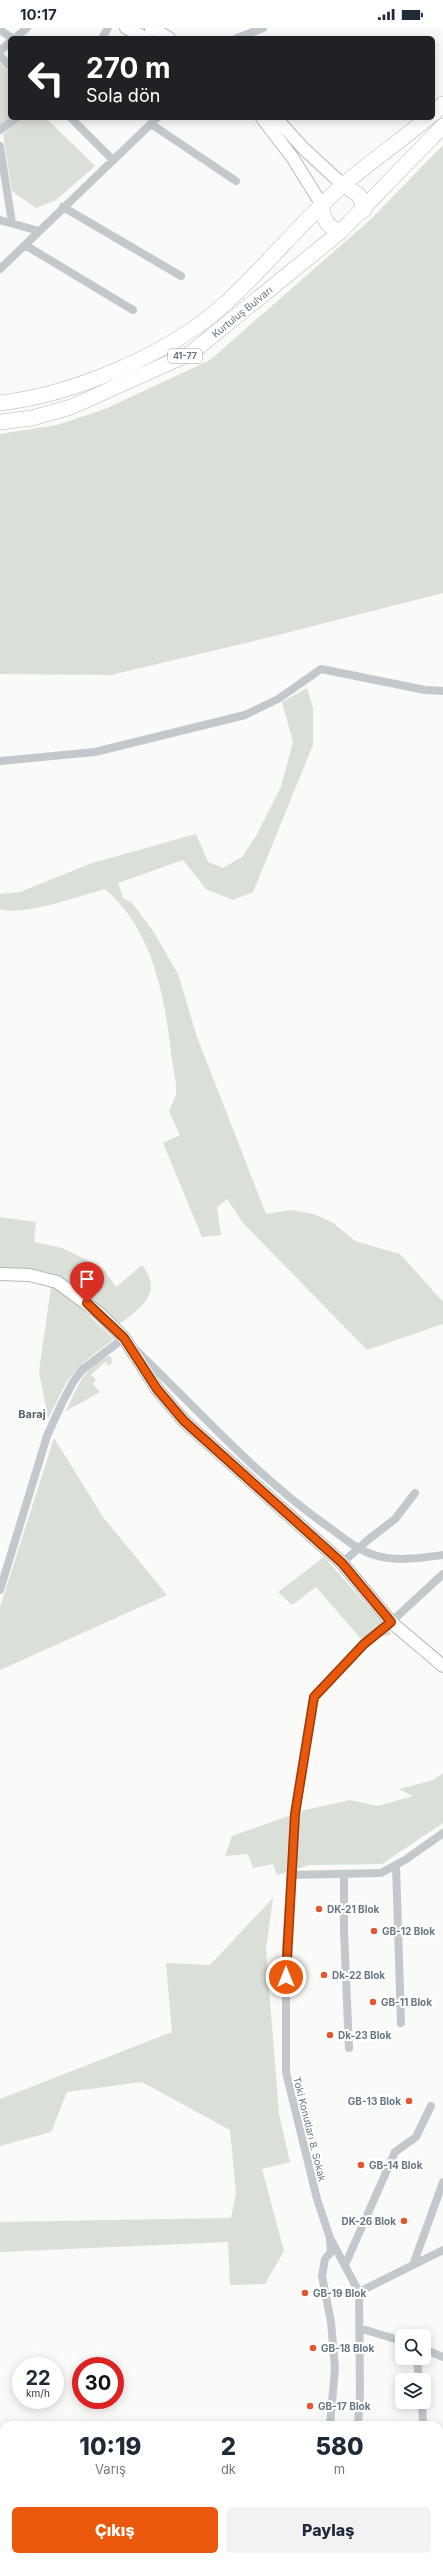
<!DOCTYPE html>
<html lang="tr">
<head>
<meta charset="utf-8">
<style>
  :root { --surface:#fff; --page:#f2f2f3; --text:#1f2937; --muted:#747a83; --accent:#ea580c }
  body { margin:0; font-family:Inter,sans-serif; background:var(--page); color:var(--text); height:100vh; display:flex; flex-direction:column; font-size:15px; white-space:nowrap }
  * { box-sizing:border-box; margin:0 }
  p { font-size:13px; color:var(--muted) }
  .icon { flex:none; width:22px; height:22px; fill:none; stroke:currentColor; stroke-width:2; stroke-linecap:round; stroke-linejoin:round }
  .map { position:relative; flex:1; overflow:hidden }
  .panel { position:absolute; left:0px; top:2393px; width:443px; height:140px; display:flex; flex-direction:column; background:var(--surface); border-radius:12px 12px 0 0; box-shadow:0 2px 10px #0003 }
  .panel>* { flex:none }
  .guide { position:absolute; left:8px; top:8px; width:427px; height:84px; border-radius:6px; box-shadow:0 2px 10px #0003; background:#202124; color:#fff; overflow:hidden }
  .fabs { position:absolute; left:395px; top:2301px; display:grid; gap:8px }
  .fabs a { display:grid; place-items:center; width:36px; height:36px; border-radius:6px; background:var(--surface); box-shadow:0 2px 10px #0003; font-size:20px }
  .speed { position:absolute; left:12px; top:2329px; display:flex; gap:8px; font-size:20px; font-weight:700; text-align:center }
  .speed>* { display:grid; place-content:center; width:52px; height:52px; border-radius:50%; background:var(--surface); box-shadow:0 2px 10px #0003; line-height:1 }
  .speed small { font-size:10px; font-weight:400 }
  .speed .limit { border:6px solid #d22; background:#fff; color:#111 }
  .pin { position:absolute; display:grid; place-items:center; width:34px; height:34px; color:#fff; margin:-41px -17px; border-radius:50% 50% 50% 0; rotate:-45deg; box-shadow:0 0 4px #0007 }
  .pin .icon { rotate:45deg }
  .me { position:absolute; width:44px; margin:-22px; rotate:0deg; stroke-linejoin:round; filter:drop-shadow(0 0 3px #0008) }
  .turn { display:flex; align-items:center; gap:14px; height:84px; padding:0 12px; font-size:18px }
  .turn .icon { width:52px; height:52px; stroke-width:2.5 }
  .turn b { display:block; font-size:28px; line-height:34px }
  .eta { display:flex; justify-content:space-evenly; align-items:center; height:68px; text-align:center }
  .eta b { font-size:24px; font-weight:800; line-height:28px }
  .action { display:flex; gap:8px; margin-top:auto; padding:8px 12px }
  .action a { flex:1; height:46px; border-radius:6px; background:var(--accent); color:#fff; font-size:16px; font-weight:800; line-height:46px; text-align:center }
  .action a+a { background:var(--page); color:var(--text) }
  .status { display:flex; justify-content:space-between; align-items:center; height:28px; padding:0 20px; background:var(--surface); direction:ltr }
  .status svg { height:11px; fill:currentColor }
  .map>svg:first-child { display:block }
  .green { fill:#dadfd7 }
  .lines { fill:none; stroke-linecap:round; stroke-linejoin:round }
  .secondary-casing { stroke:#b3babf; stroke-width:14 }
  .highway-casing { stroke:#b4b9bd; stroke-width:16 }
  .street { stroke:#c3c8cc; stroke-width:8 }
  .secondary { stroke:#fff; stroke-width:12 }
  .highway { stroke:#fff; stroke-width:15 }
  .route-casing { stroke:#983908; stroke-width:10 }
  .route { stroke:#ea580c; stroke-width:7 }
  .poi-dot { fill:#e4572e; stroke:#fff; stroke-width:1.5 }
  .labels { text-anchor:middle; stroke-width:4; stroke-linejoin:round; paint-order:stroke }
  .shield { fill:#fff; stroke:#939fa8; stroke-width:1 }
  .shield-label { font-size:9px; font-weight:bold; fill:#657683 }
  .street-label { font-size:10px; fill:#657683; stroke:#fff }
  .poi-label { font-size:10px; font-weight:bold; fill:#657683; stroke:#fff; text-anchor:start }
  .neighbourhood-label { font-size:11px; font-weight:bold; fill:#57646e; stroke:#fff }
</style>
</head>
<body>
<div class="status"><b>10:17</b><svg viewBox="0 0 49 12"><path d="M0 12V9h3v3zM5 12V6h3v6zM10 12V3h3v9zM15 12V0h3v12zM26 1h20v11H26zM47 4h2v5h-2z"/></svg></div>
<div class="map">
<svg width="443" height="2533" viewBox="0 0 443 2533">
  <rect width="100%" height="100%" fill="#fafaf8"/>
  <path class="green" d="M0 34 10 45V89L0 98Z
    M21 90H46L95 138 56 172 36 180 12 163 3 106Z
    M443 117V565L266 610 111 647 0 646V406L57 397 105 381 210 332 371 191Z
    M307 660 313 680V717L253 864 233 872 206 861 183 832 118 855 123 870 132 875 153 903 178 946 197 1009 266 1186 292 1182 313 1186 332 1194 355 1213 400 1226 443 1274V1296L367 1322 243 1195 227 1171 217 1179 221 1207 202 1209 163 1115 180 1107 169 1083C171 1078 175 1071 176 1066 177 1053 172 1037 171 1024 164 965 152 901 105 861 82 867 22 889 0 881V866L20 864 92 835 196 806 208 834 223 840 242 829 256 808 281 759 293 714 282 674Z
    M0 1189 36 1194 34 1214 62 1220 103 1240 116 1259 142 1237C156 1255 153 1269 136 1283 130 1288 125 1293 118 1296 94 1274 70 1249 37 1242 25 1240 12 1241 0 1240Z
    M51 1259 66 1266 114 1311 85 1333 67 1353 48 1391 39 1343Z
    M111 1328 112 1335 109 1338 105 1334 91 1347 96 1352 93 1356 100 1364 66 1383C75 1364 87 1332 111 1328Z
    M54 1410 103 1489 167 1567 0 1642V1579Z
    M324 1529 390 1603V1607L362 1612 316 1559 292 1577 278 1564Z
    M443 1745V1795L382 1836 309 1837 277 1847 273 1836 253 1840 248 1826 225 1828 232 1808 305 1782 350 1772 378 1778 413 1768 399 1761 433 1752Z
    M273 1870 266 1921 279 2086 290 2134 262 2141 284 2223 265 2256 230 2257 228 2214 0 2224V2194L231 2190 236 2165 230 2102 142 2054 67 2064 51 2104 0 2118V2071L172 2004 166 1935 210 1937Z
    M0 2403 4 2432V2480L0 2470Z"/>
  <g class="lines">
    <g class="secondary-casing">
      <path id="secondary" d="M126 0 146 10
        M151 0 169 10
        M262 90 292 129 322 177
        M276 90 303 120 343 157
        M0 1246 29 1247 57 1254 99 1285 124 1310 157 1361 184 1393 342 1535 391 1594 443 1638"/>
    </g>
    <g class="highway-casing">
      <g id="highway">
        <path d="M433 86 443 76"/>
        <path d="M343 157 359 167 364 182"/>
        <path d="M322 177C322 191 328 199 340 204"/>
        <path d="M0 375C76 366 172 325 228 273 268 236 302 193 343 157 370 134 400 113 428 90"/>
        <path id="s1" d="M0 394 32 390 71 379 191 325 340 204 443 98"/>
      </g>
    </g>
    <path class="street" d="M0 2 12 10
      M15 10 27 0
      M102 10 108 0
      M237 10 263 0
      M0 23 10 14
      M0 28 10 38
      M71 90 113 132
      M151 96 236 153
      M0 102 16 90
      M0 118 12 195
      M63 179 181 248
      M0 192 39 203
      M25 217 133 282
      M0 241 157 90
      M0 733 95 724 245 687 278 671 321 641 425 662 443 663
      M136 1322C198 1382 259 1451 330 1500 344 1510 357 1522 374 1527 395 1534 421 1530 443 1527
      M342 1535 369 1511 395 1491 415 1465
      M0 1562 47 1408 62 1375 73 1354 83 1341 124 1310 127 1314
      M396 1837 401 1995
      M291 1847 381 1845 405 1832 443 1805
      M344 1847V1903L349 2020
      M345 2237 395 2124 416 2109 431 2078
      M413 2237 443 2154
      M359 2264 443 2222
      M359 2300 402 2313
      M424 2321 443 2329
      M417 2330 419 2352
      M422 2374 423 2397
      M330 2397 335 2340 331 2294 322 2248 325 2231 331 2224 330 2212
      M358 2397 360 2366 359 2264 330 2210 317 2171 286 2044V1917L295 1786 314 1669 364 1616 391 1594 443 1546
      M439 2454H443
      M0 2481 4 2492
      M276 2529 277 2533
      M351 2529 352 2533
      M410 2529 413 2533
      M13 2533V2529"/>
    <use href="#secondary" class="secondary"/>
    <use href="#highway" class="highway"/>
  </g>
  <g class="lines">
    <g class="route-casing">
      <path id="route" d="M87 1275 124 1310 157 1361 184 1393 342 1535 391 1594 364 1616 314 1669 295 1786 286 1949"/>
    </g>
    <use href="#route" class="route"/>
  </g>
  <g class="poi-dot">
    <circle cx="319" cy="1881" r="4"/>
    <circle cx="374" cy="1903" r="4"/>
    <circle cx="324" cy="1947" r="4"/>
    <circle cx="373" cy="1974" r="4"/>
    <circle cx="330" cy="2007" r="4"/>
    <circle cx="409" cy="2073" r="4"/>
    <circle cx="361" cy="2137" r="4"/>
    <circle cx="404" cy="2193" r="4"/>
    <circle cx="305" cy="2265" r="4"/>
    <circle cx="313" cy="2320" r="4"/>
    <circle cx="310" cy="2378" r="4"/>
  </g>
  <g class="labels">
    <rect class="shield" x="168" y="321" width="34" height="14" rx="3"/>
    <g class="shield-label">
      <text x="185" y="331">41-77</text>
    </g>
    <g class="street-label">
      <text dy="4" stroke="none"><textPath href="#s1" startOffset="270">Kurtuluş Bulvarı</textPath></text>
      <text transform="translate(310 2101) rotate(76)" y="4">Toki Konutları 8. Sokak</text>
    </g>
    <g class="poi-label">
      <text x="327" y="1885">DK-21 Blok</text>
      <text x="382" y="1907">GB-12 Blok</text>
      <text x="332" y="1951">Dk-22 Blok</text>
      <text x="381" y="1978">GB-11 Blok</text>
      <text x="338" y="2011">Dk-23 Blok</text>
      <text x="401" y="2077" text-anchor="end">GB-13 Blok</text>
      <text x="369" y="2141">GB-14 Blok</text>
      <text x="396" y="2197" text-anchor="end">DK-26 Blok</text>
      <text x="313" y="2269">GB-19 Blok</text>
      <text x="321" y="2324">GB-18 Blok</text>
      <text x="318" y="2382">GB-17 Blok</text>
    </g>
    <g class="neighbourhood-label">
      <text x="32" y="1390">Baraj</text>
    </g>
  </g>
</svg>
<div class="fabs">
<a><svg class="icon" aria-label="search" viewBox="0 0 24 24"><circle cx="10" cy="10" r="6"/><path d="M15 15l6 6"/></svg></a>
<a><svg class="icon" aria-label="layers" viewBox="0 0 24 24"><path d="M12 4l9 5-9 5-9-5zM3 14l9 5 9-5"/></svg></a>
</div>
<div class="speed"><div>22<small>km/h</small></div><div class="limit">30</div></div>
<div class="pin" style="left:87px;top:1275px;background:#d93025"><svg class="icon" aria-label="arrive" viewBox="0 0 24 24"><path d="M6 21V4h12l-3 4 3 4H6"/></svg></div>
<svg class="me" style="left:286px;top:1949px" viewBox="-20 -20 40 40"><circle r="17" fill="#ea580c" stroke="#fff" stroke-width="3"/><path d="M0-11L8 9 0 5-8 9z" fill="#fff"/></svg>
<div class="guide">
<div class="turn"><svg class="icon" aria-label="left" viewBox="0 0 24 24"><path d="M17 20v-9H6M10 6l-5 5 5 5"/></svg><div><b>270 m</b>Sola dön</div></div>
</div>
<section class="panel">
<div class="eta">
<div><b>10:19</b><p>Varış</p></div>
<div><b>2</b><p>dk</p></div>
<div><b>580</b><p>m</p></div>
</div>
<div class="action"><a>Çıkış</a><a>Paylaş</a></div>
</section>
</div>
</body>
</html>
